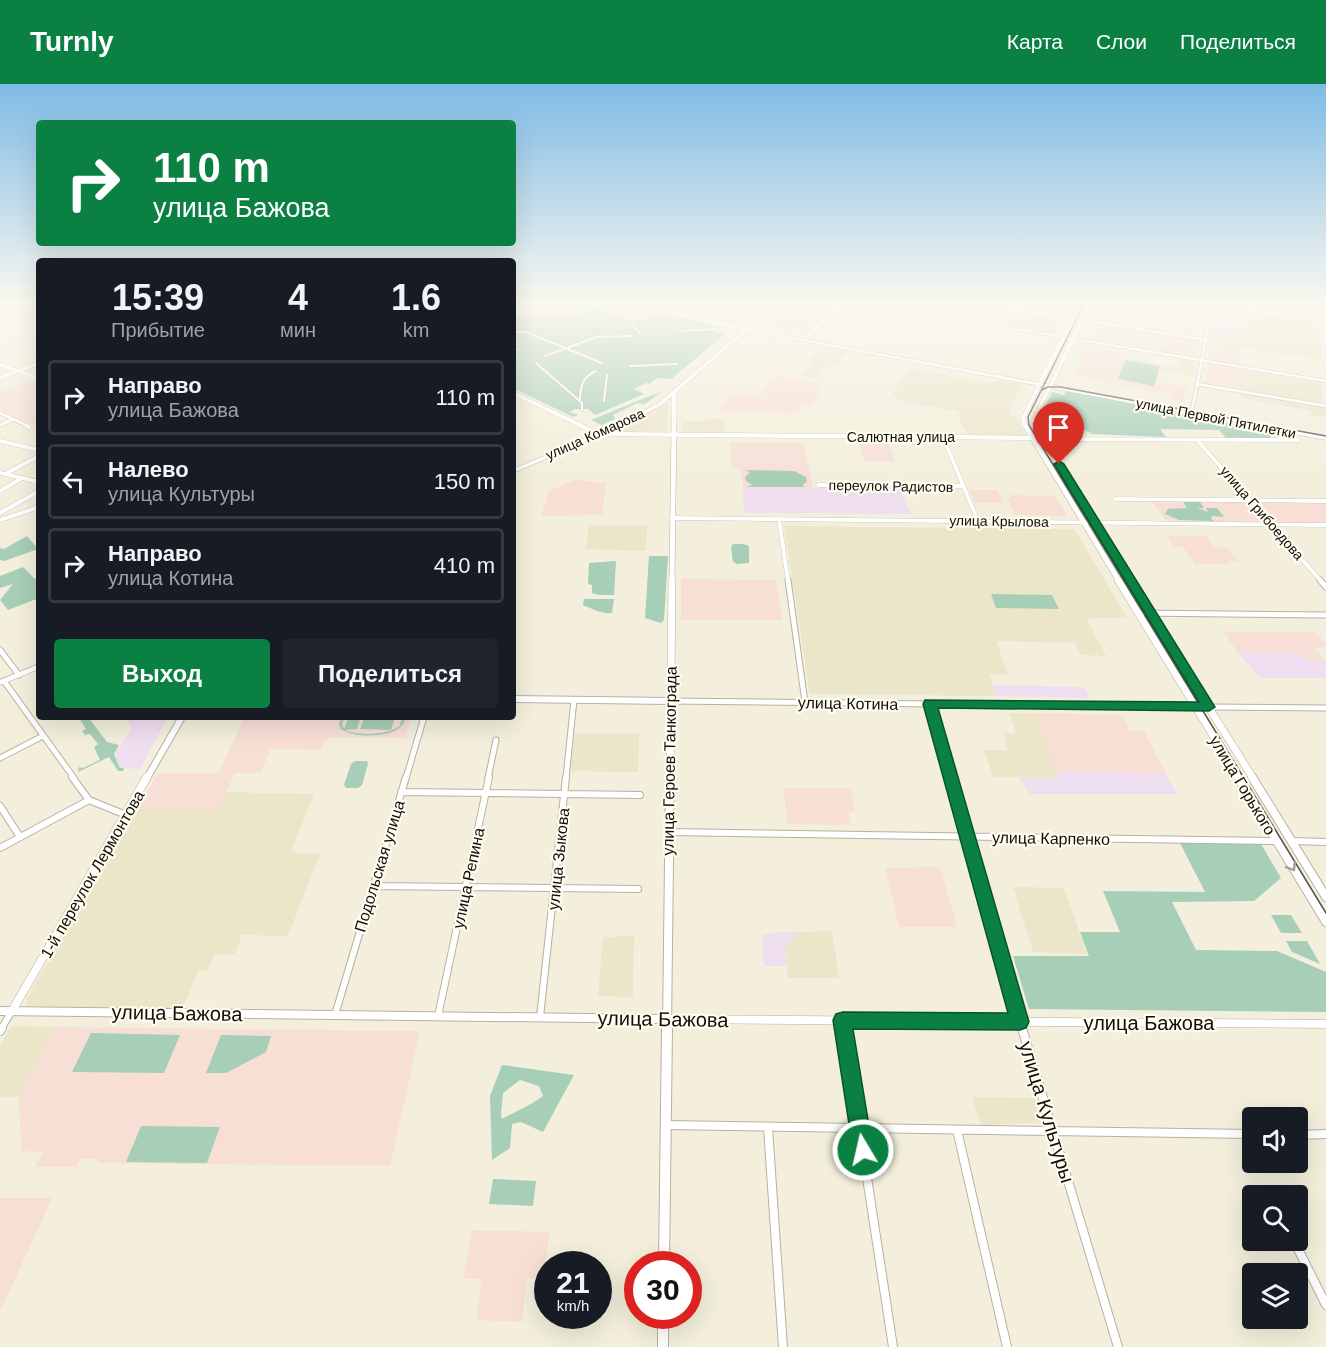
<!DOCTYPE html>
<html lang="ru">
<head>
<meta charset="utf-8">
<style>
  :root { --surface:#171b24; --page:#20242c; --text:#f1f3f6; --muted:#9ea1a6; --line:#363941; --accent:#0b8043 }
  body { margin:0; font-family:Helvetica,sans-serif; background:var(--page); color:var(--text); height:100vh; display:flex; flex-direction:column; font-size:22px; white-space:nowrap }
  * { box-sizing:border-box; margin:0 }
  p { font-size:20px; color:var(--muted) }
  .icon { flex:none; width:33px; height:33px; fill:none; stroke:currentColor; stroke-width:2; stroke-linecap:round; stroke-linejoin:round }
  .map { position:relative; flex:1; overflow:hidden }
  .side { position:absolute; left:36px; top:174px; width:480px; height:462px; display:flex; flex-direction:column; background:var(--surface); border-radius:6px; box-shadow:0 6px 24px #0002 }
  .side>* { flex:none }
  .guide { position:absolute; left:36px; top:36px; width:480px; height:126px; border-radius:6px; box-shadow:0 6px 24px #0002; background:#0b8043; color:#fff; overflow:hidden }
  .buttons { position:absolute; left:1242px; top:1023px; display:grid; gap:12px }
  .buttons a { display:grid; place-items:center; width:66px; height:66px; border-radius:6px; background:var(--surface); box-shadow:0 6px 24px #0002; font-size:30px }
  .speed { position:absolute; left:534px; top:1167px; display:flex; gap:12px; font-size:30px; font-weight:700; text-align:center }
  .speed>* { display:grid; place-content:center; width:78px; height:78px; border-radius:50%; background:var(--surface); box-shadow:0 6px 24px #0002; line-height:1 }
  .speed small { font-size:15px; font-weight:400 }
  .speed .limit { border:9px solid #d22; background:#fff; color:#111 }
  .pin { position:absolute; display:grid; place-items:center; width:51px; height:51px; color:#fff; margin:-62px -26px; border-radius:50% 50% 50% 0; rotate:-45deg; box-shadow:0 0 6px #0007 }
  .pin .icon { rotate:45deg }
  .me { position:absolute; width:66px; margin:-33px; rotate:351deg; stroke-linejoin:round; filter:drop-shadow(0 0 4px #0008) }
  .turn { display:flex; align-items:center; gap:21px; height:126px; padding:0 18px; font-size:27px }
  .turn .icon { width:78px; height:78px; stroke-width:2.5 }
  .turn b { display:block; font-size:42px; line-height:51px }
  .eta { display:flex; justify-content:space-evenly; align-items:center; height:102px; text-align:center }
  .eta b { font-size:36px; font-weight:600; line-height:42px }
  .button { display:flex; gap:12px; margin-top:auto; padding:12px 18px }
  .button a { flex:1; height:69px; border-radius:6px; background:var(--accent); color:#fff; font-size:24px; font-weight:600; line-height:69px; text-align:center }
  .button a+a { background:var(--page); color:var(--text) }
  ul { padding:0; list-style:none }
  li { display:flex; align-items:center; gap:18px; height:75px; margin:0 12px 9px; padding:0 6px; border:3px solid var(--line); border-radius:6px }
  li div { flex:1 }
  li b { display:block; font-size:22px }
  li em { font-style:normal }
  header { display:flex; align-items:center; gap:36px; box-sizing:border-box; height:84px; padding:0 30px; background:var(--accent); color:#fff }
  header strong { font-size:28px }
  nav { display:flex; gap:33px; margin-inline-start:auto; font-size:21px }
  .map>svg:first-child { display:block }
  .built { fill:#ebe5ca }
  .industrial { fill:#efdef0 }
  .education { fill:#f7dfd6 }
  .green { fill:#a7ceb6; fill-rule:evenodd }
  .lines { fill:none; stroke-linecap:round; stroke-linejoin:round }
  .pedestrian-casing { stroke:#b6b2a0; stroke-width:3 }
  .minor-far4-casing { stroke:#b6b2a0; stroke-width:4 }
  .minor-far3-casing { stroke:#b6b2a0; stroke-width:4.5 }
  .minor-far2-casing { stroke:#b6b2a0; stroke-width:7 }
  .minor-far1-casing { stroke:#b6b2a0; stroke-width:8 }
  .minor-casing { stroke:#b6b2a0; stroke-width:10 }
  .tertiary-far3-casing { stroke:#b6b2a0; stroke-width:4.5 }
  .tertiary-far2-casing { stroke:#b6b2a0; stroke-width:5 }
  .tertiary-far1-casing { stroke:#b6b2a0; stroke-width:8 }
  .tertiary-casing { stroke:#b6b2a0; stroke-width:9 }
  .secondary-far4-casing { stroke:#b6b2a0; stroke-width:4.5 }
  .secondary-far3-casing { stroke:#b6b2a0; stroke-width:6 }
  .secondary-far2-casing { stroke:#b6b2a0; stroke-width:8 }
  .secondary-far1-casing { stroke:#b6b2a0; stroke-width:10 }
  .secondary-casing { stroke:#b6b2a0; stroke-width:12 }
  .primary-casing { stroke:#b6b2a0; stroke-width:1 }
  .pedestrian { stroke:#fff; stroke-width:2 }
  .minor-far4 { stroke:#fff; stroke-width:3 }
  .minor-far3 { stroke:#fff; stroke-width:4 }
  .minor-far2 { stroke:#fff; stroke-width:5 }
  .minor-far1 { stroke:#fff; stroke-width:6 }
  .minor { stroke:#fff; stroke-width:8 }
  .tertiary-far3 { stroke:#fff; stroke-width:4 }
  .tertiary-far2 { stroke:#fff; stroke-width:4.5 }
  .tertiary-far1 { stroke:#fff; stroke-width:6 }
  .tertiary { stroke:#fff; stroke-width:8 }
  .secondary-far4 { stroke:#fff; stroke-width:4 }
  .secondary-far3 { stroke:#fff; stroke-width:5 }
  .secondary-far2 { stroke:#fff; stroke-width:7 }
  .secondary-far1 { stroke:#fff; stroke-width:8 }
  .secondary { stroke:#fff; stroke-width:10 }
  .primary { fill:#fff; fill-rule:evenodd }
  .tram { stroke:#5b584e; stroke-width:1.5 }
  .oneway { stroke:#a09f9d }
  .route { fill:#0b8043; stroke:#07532c; stroke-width:1.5 }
  .labels { text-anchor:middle; stroke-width:4.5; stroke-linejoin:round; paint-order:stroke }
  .far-street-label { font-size:14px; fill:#110f09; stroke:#fffcf0 }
  .street-label { font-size:16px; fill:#110f09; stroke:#fffcf0 }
  .near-street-label { font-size:20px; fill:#110f09; stroke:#fffcf0 }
</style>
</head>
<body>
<header>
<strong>Turnly</strong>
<nav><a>Карта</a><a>Слои</a><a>Поделиться</a></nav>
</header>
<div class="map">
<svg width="1326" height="1263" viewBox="0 0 1326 1263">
  <rect width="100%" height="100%" fill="#f3efdc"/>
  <path class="built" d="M555 220H632L654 228 634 235 609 226 595 224 561 234 536 236 522 231Z
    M785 220H824L834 221 827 228H823L820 231 790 226 792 223 783 222Z
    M1246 227 1320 238 1321 276 1212 259 1213 251 1242 255Z
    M792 228 820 233 805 248 771 242 783 230Z
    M1038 232 1063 235 1056 250 1021 244 1026 237 1036 235Z
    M823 262 849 267 836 280 827 282 816 294 801 291 812 279 810 276Z
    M1180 274 1196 277 1193 292 1161 287 1163 281 1178 283Z
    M912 285 989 299 1001 296 1022 300 1009 329 1017 334 1027 352H969L959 334V327L907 319 894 312 893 308Z
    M1247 287 1322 299V319L1236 304 1240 291 1246 292Z
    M1242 309 1326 324V333L1311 331V327L1241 314Z
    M664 319 669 320 666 349 609 348Z
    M706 335H724V348L682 347V337H705Z
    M589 441 647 442 646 467 586 465Z
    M784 442 1074 445 1127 534H1086L1106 572 1081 571 1075 559 996 557 1008 591 989 590 996 612 810 610Z
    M1009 629H1034L1060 694 993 693 984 666H1008L1003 649H1016Z
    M575 649H639L638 688 570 687Z
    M226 708 314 710 291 768 320 770 288 852 242 851 235 870 214 871 207 887H198L182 926 28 922 26 918 31 907 136 726H218Z
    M1013 803 1064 804 1087 870 1033 868Z
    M832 847 839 894H788L785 860 790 853H795L794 848Z
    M634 852 633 913 598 912 603 853Z
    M11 942 56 943 19 1013H0V962Z
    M972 1013 1034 1014 1042 1039 981 1041Z"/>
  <path class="industrial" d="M0 220H39V235L0 246Z
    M969 220 1038 231 1035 235 993 231 966 224Z
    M1217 223 1246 227 1242 255 1211 250Z
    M742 404 899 405 911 430 745 429Z
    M1238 569H1300L1305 576 1325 577 1326 594H1260Z
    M993 601 1084 603 1089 614 996 612Z
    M126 633H168L140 685 121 684 115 670 132 645Z
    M1057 687 1166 690 1177 710H1030L1019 694H1059Z
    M783 848H794L795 853 790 854 791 860 785 861 786 882H764L762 851Z"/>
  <path class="education" d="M941 220H968L966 224 1023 236 1019 244 932 230Z
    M1098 240 1164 251 1160 263H1145L1092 255Z
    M1166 251 1200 256 1196 274 1160 268Z
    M1211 260 1242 265 1240 281 1208 276Z
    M1101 266 1124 270 1123 274 1163 281 1157 298 1187 303 1183 317 1169 315 1170 310 1091 296 1092 293 1075 290 1084 267 1099 270Z
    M1209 280 1247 286 1246 292 1240 291 1236 304 1205 299Z
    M778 292 821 301 818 313 811 321 801 320 802 322 799 329 718 328 729 310 792 319 756 313Z
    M30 297 39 300V344L0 325V307Z
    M729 359H804L813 404H743L741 385 732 382Z
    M858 359H889L895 377H864Z
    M574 396 606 399 602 431 541 432 549 407Z
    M969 406H997L1004 419H975Z
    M1010 411 1055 412 1067 432 1015 431 1007 414 1010 413Z
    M1152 417H1248L1266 438H1167Z
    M1260 418 1326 419V439H1278Z
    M1167 452H1206L1214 463 1228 464 1238 477H1227L1229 480H1195L1183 463H1175Z
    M681 495 776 496 782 536H681Z
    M1224 548H1314L1326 560V563L1315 564 1325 577 1305 576 1300 569H1238Z
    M1034 629 1122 631 1130 647H1144L1166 690 1057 687Z
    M245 633H411L406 654 331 653 325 656 321 666 271 665 260 689H235L218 726H136L158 689H218Z
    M783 704H851L855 727 848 728 851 741 788 740Z
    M940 783 957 843H899L885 784Z
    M56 943 420 947 390 1082 97 1079 98 1075H81L76 1083H35L43 1068 21 1067 19 1013Z
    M0 1114H52L0 1228Z
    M472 1146 549 1148 544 1195 527 1194 522 1238 476 1236 482 1195 464 1194Z"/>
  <path class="green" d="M595 224 621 230 617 232 635 238C668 226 681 234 714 241L712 243 718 246 716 248 725 250 671 295 657 294 649 300 646 299 634 305 644 310 595 331 588 325H575L570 328 578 331 573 333 513 304V234L528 231 525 230 528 229 544 234 553 230 561 234Z
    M1126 276 1160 282 1154 302 1118 295Z
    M662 307 645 320 637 319 613 331 615 335 602 341 591 336Z
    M1066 307 1272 347 1270 355H1227L1219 346 1160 345 1166 353 1092 350 1080 344 1071 345 1059 353 1045 346 1039 337 1052 340 1058 327 1045 322 1052 308 1064 311Z
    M745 386 794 387 806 393 807 397 802 402 807 403H747L752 401 746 397 745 393 750 388Z
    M1183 418H1200L1204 424H1197L1208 428 1206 424H1217L1224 433 1212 432 1211 435 1215 437 1179 436 1165 430 1168 425 1187 424Z
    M27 452 38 465 4 477 0 476V464L4 465Z
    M733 460H743L749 462V479L737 480 733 478 731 463Z
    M649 472H668L664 536 661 539 645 534Z
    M616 477 614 511H599L592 509V501L588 500 589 479Z
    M23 483 35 495 39 494V514L8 526 0 516 13 500 0 504V492Z
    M991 510 1052 511 1059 525 996 524Z
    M584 515H614L612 529C601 530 593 525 583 521Z
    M80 633 82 636 88 633 107 658 119 661 114 670 120 684H124L123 687H118L109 673 78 688 79 683 83 684 100 676 94 663 98 660 90 650 85 651 82 647 86 645 79 634 74 635Z
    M343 633H346L342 639 344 645 349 633H361L357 645 345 646C358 652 388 651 400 642L402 633H405C406 656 350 655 340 644L339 639Z
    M364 633H395L391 646 360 645Z
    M355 677H367L368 680 362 701 358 704H346L344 701 351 680Z
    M1180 759 1261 760 1281 794 1254 817 1172 818 1196 866 1277 867 1326 888V928L1029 925 1013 872H1089L1080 848H1120L1103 807 1205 808Z
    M1271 831H1291L1302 849H1281Z
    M1286 857H1307L1320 880 1292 868Z
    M91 949 180 951 164 989 72 988Z
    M221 951 271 952 266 968 226 989H206Z
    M502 981 574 991 543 1048 521 1038 512 1040 510 1064 492 1076 490 1012ZM520 996 539 1002 543 1012C530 1022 516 1027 502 1035L501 1031 503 1009Z
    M141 1042 220 1043 207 1079 126 1078Z
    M493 1095 536 1097 533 1122 489 1120Z"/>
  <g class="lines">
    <g class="pedestrian-casing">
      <path id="pedestrian" d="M632 240 640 249
        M679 247 718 245
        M513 248H526L602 279
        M513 264 518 266
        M545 272 597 253 632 252
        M536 279 582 319V326
        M630 282 677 280
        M580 317C580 303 582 293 596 287
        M604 317 607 291"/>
    </g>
    <g class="minor-far4-casing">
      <path id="minor-far4" d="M864 220 1326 297
        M1081 236 1206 256
        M1197 300 1326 322
        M1192 326 1213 220
        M0 329 28 342
        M0 341 14 335"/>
    </g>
    <g class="minor-far3-casing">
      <path id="minor-far3" d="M25 341 29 343
        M943 353 978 437
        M1043 355 1298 356
        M1197 356 1321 497
        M0 357 39 366
        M0 389 39 398
        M5 390 39 372
        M818 401 964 402
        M0 407 22 394
        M1115 415 1326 417
        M0 429 39 407
        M672 434 1326 441
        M779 435 788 497
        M0 436 39 423"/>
    </g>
    <g class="minor-far2-casing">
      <path id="minor-far2" d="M788 496 805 618
        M1320 496 1326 503
        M1138 529 1326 531
        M0 566 19 591
        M4 597 74 694
        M670 617 1196 623
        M930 620 951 694
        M1209 623 1326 624
        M0 674 43 652
        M406 694 424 633
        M488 694 496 656
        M566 694 574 616"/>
    </g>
    <g class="minor-far1-casing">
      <path id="minor-far1" d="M72 693 89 716 126 731
        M951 693 1022 945
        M401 708 640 711
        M0 722 20 753
        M669 748 1277 757
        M1292 757 1326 758
        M0 764 89 716
        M373 802 638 805
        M335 931 406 693
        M438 932 489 693
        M540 933 566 693
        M843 936 844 945
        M1 945 12 927"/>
    </g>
    <g class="minor-casing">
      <path id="minor" d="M844 944 893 1263
        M1022 944 1118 1263
        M0 947 2 944
        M665 1041 1252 1050
        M768 1044 783 1263
        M957 1046 1007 1263
        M1298 1051 1326 1050
        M1296 1161 1326 1221"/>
    </g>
    <g class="tertiary-far3-casing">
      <path id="tertiary-far3" d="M981 220 1073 235
        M1207 220 1326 237
        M513 231 546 220
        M806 253 841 220
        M0 294 18 287 39 294
        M513 309 582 342"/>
    </g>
    <g class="tertiary-far2-casing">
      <path id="tertiary-far2" d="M579 341 594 348
        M599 350 1032 354"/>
    </g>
    <g class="tertiary-far1-casing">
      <path id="tertiary-far1" d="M513 615 670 617
        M147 694 182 633"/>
    </g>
    <g class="tertiary-casing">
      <path id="tertiary" d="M12 927 147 693
        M666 935 1326 940"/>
    </g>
    <g class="secondary-far4-casing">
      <path id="secondary-far4" d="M647 220 684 232 740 244
        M0 281 18 287 39 279
        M1041 297 1081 220
        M1052 299 1089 220
        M674 342V309
        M1025 342 1023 334 1040 299
        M1035 342 1034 336 1050 302"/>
    </g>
    <g class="secondary-far3-casing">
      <path id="secondary-far3" d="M1025 341 1119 497
        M1035 341 1130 497
        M672 497 674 341"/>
    </g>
    <g class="secondary-far2-casing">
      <path id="secondary-far2" d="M1118 496 1239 694
        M1129 496 1253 694
        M670 694 672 496"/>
    </g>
    <g class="secondary-far1-casing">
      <path id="secondary-far1" d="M1238 693 1326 838
        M1252 693 1326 813
        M0 927 666 935
        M667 945 670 693"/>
    </g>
    <g class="secondary-casing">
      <path id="secondary" d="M664 1180 667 944
        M663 1232V1263"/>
    </g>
    <g class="primary-casing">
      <path id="primary" d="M774 220H778L750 245 1326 352V356L748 247 662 321 621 343 513 389V385L617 341 658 319 743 246 739 245V243L746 244Z
        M39 580V585L0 601V596Z"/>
    </g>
    <use href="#pedestrian" class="pedestrian"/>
    <use href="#minor-far4" class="minor-far4"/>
    <use href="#minor-far3" class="minor-far3"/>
    <use href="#minor-far2" class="minor-far2"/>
    <use href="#minor-far1" class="minor-far1"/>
    <use href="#minor" class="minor"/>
    <use href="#tertiary-far3" class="tertiary-far3"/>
    <use href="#tertiary-far2" class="tertiary-far2"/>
    <use href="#tertiary-far1" class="tertiary-far1"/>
    <use href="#tertiary" class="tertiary"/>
    <use href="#secondary-far4" class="secondary-far4"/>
    <use href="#secondary-far3" class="secondary-far3"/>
    <use href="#secondary-far2" class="secondary-far2"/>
    <use href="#secondary-far1" class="secondary-far1"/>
    <use href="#secondary" class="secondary"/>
    <use href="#primary" class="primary"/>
    <path class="tram" d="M1084 220 1028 333 1029 341 1326 829
      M1042 306 1048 303H1060L1326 352"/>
  </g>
  <defs><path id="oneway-chevron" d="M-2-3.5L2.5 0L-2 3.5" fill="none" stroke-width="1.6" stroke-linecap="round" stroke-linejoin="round" transform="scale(1.5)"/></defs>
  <use class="oneway" href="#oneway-chevron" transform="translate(1292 783) rotate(59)"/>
  <linearGradient id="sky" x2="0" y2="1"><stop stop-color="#7ebbe6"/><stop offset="0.55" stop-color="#faf8ef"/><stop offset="1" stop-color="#faf8ef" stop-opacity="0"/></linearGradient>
  <rect width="1326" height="397" fill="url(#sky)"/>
  <path class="route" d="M1059 377 1064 380 1215 623 1209 627 938 624 1029 938 1026 944 1020 946 853 945 873 1066 870 1074 863 1077 856 1074 853 1066 833 936 836 930 843 928 1008 929 923 620 925 616 1199 618 1054 380Z"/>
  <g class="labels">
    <g class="far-street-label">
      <text transform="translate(1216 334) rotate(11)" y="5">улица Первой Пятилетки</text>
      <text transform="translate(595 350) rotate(-24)" y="5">улица Комарова</text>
      <text x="901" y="358">Салютная улица</text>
      <text transform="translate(891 402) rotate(1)" y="5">переулок Радистов</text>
      <text transform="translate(1262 429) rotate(49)" y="5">улица Грибоедова</text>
      <text transform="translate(999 437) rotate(1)" y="5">улица Крылова</text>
    </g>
    <g class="street-label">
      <text transform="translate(848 619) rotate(1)" y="6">улица Котина</text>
      <text transform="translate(669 677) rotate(-89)" y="6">улица Героев Танкограда</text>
      <text transform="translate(1243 701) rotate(59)" y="6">улица Горького</text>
      <text transform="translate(1051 754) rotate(1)" y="6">улица Карпенко</text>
      <text transform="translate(558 775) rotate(-84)" y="6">улица Зыкова</text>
      <text transform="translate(379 782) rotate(-73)" y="6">Подольская улица</text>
      <text transform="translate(92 790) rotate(-60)" y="6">1-й переулок Лермонтова</text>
      <text transform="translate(468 794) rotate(-78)" y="6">улица Репина</text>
    </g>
    <g class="near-street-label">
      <text transform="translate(177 929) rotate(1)" y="7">улица Бажова</text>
      <text transform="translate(663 935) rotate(1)" y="7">улица Бажова</text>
      <text x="1149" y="946">улица Бажова</text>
      <text transform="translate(1047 1028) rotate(73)" y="7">улица Культуры</text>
    </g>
  </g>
</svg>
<div class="buttons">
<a><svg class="icon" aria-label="sound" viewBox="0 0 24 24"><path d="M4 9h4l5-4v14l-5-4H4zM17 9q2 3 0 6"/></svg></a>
<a><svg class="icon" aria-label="search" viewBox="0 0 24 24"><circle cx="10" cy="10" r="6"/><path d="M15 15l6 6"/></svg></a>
<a><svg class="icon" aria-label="layers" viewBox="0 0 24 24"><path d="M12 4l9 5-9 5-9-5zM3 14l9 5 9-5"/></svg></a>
</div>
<div class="speed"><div>21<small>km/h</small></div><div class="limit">30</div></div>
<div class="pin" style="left:1059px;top:380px;background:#d93025"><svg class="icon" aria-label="arrive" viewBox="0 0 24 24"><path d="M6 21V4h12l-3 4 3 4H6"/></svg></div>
<svg class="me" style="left:863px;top:1066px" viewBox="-20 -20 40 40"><circle r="17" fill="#0b8043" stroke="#fff" stroke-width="3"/><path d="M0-11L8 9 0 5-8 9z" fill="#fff"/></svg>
<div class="guide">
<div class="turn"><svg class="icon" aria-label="right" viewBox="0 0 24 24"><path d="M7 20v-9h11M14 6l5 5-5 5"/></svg><div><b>110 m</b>улица Бажова</div></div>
</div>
<section class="side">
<div class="eta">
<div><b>15:39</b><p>Прибытие</p></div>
<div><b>4</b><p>мин</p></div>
<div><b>1.6</b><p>km</p></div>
</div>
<ul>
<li><svg class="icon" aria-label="right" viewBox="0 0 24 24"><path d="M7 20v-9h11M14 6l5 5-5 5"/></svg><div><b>Направо</b><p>улица Бажова</p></div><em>110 m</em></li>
<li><svg class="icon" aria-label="left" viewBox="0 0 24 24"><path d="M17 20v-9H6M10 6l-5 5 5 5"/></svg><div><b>Налево</b><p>улица Культуры</p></div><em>150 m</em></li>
<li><svg class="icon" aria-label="right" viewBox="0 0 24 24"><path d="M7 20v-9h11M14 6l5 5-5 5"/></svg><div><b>Направо</b><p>улица Котина</p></div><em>410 m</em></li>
</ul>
<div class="button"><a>Выход</a><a>Поделиться</a></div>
</section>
</div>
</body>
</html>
